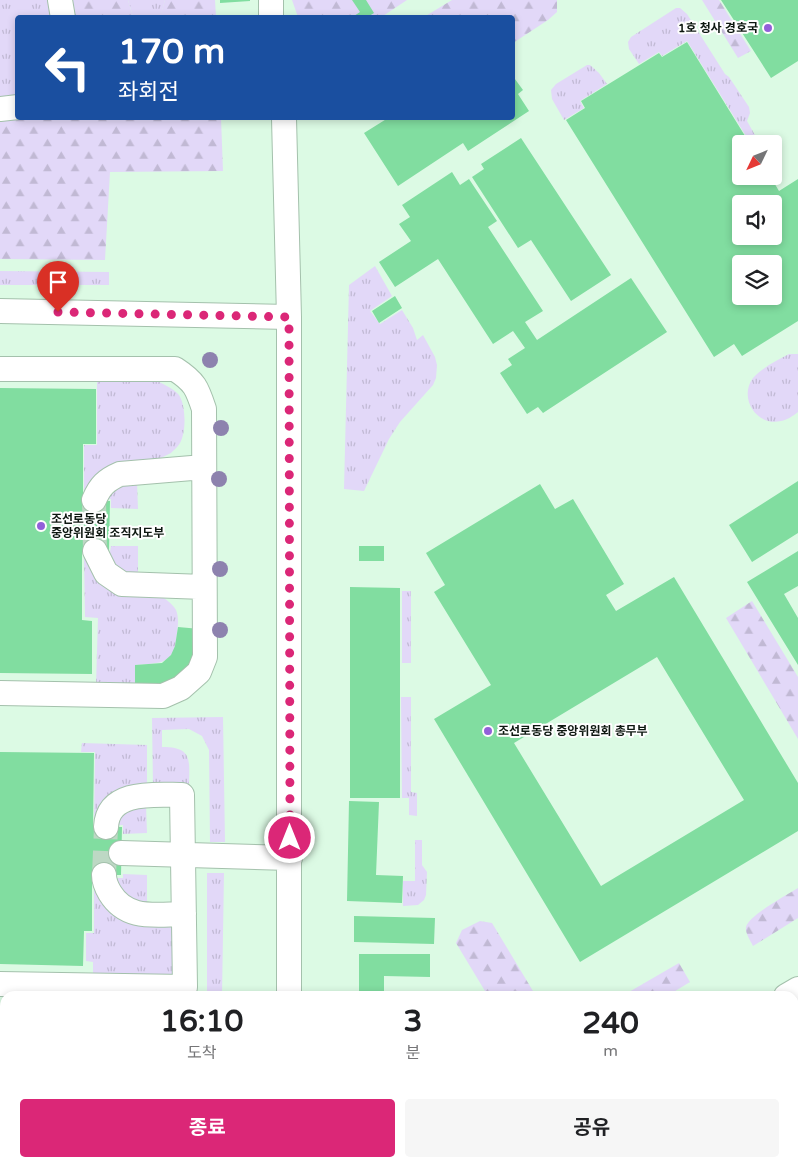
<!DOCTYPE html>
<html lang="ko">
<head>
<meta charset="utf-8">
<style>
  :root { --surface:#fff; --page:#f6f6f6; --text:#202124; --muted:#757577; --accent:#db2777 }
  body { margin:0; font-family:"Varela Round","Noto Sans KR",sans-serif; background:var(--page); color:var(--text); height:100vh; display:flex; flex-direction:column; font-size:19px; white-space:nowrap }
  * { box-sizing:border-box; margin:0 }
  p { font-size:16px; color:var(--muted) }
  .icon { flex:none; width:28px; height:28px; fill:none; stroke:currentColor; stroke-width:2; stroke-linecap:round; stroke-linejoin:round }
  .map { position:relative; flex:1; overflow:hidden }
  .details { position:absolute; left:0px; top:991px; width:799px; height:176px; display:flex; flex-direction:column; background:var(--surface); border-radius:15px 15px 0 0; box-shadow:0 2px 8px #0003 }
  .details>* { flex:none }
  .banner { position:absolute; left:15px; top:15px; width:500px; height:105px; border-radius:5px; box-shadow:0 2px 8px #0003; background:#1a4fa0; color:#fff; overflow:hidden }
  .needle { width:32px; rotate:227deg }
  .controls { position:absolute; left:732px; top:135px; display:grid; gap:10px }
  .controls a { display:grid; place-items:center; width:50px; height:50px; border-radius:5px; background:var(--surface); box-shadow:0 2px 8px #0003; font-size:25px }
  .pin { position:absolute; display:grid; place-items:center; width:42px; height:42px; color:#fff; margin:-51px -21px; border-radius:50% 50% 50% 0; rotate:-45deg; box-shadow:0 0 5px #0007 }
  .pin .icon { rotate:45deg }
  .me { position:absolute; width:55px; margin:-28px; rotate:0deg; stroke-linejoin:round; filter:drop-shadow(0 0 4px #0008) }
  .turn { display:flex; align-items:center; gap:18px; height:105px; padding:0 20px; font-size:22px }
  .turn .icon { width:65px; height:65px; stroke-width:2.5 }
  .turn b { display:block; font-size:35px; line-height:42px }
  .eta { display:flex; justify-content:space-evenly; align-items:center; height:85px; text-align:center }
  .eta b { font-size:30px; font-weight:700; line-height:35px }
  .action { display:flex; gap:10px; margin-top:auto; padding:10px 20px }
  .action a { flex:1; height:58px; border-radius:5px; background:var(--accent); color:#fff; font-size:20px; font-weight:700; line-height:58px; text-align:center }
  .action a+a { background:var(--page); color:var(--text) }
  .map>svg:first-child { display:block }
  .grass { fill:url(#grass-tufts) }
  .forest { fill:url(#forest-firs) }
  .building { fill:#81dda0; fill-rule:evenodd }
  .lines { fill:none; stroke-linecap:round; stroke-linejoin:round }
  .minor-tunnel { stroke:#bdd8c4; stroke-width:24; stroke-dasharray:24 12; stroke-linecap:butt }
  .minor-casing { stroke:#a4c1ac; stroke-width:26 }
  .minor { stroke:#fff; stroke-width:24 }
  .tree { fill:#8d82ae }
  .route { stroke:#db2777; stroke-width:9; stroke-dasharray:0 16.2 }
  .poi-dot { fill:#9260d9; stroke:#fefefe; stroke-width:2 }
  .labels { text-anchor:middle; stroke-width:4; stroke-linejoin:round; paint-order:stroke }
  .poi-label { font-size:12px; font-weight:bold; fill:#0d1710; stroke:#fefefe; text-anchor:start }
</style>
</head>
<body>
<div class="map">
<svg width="798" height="1167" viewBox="0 0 798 1167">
  <defs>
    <pattern id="grass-tufts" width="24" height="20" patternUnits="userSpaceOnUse" patternTransform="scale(1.25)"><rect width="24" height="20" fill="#e2d8f8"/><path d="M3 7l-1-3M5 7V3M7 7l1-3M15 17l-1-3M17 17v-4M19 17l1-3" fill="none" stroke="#c1b9d4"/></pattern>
    <pattern id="forest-firs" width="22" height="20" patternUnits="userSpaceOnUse" patternTransform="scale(1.25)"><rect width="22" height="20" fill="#e2d8f8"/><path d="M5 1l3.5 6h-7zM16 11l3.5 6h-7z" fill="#c1b9d4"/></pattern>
  </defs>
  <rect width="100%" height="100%" fill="#dcfae4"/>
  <path class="grass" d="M0 0H48L58 17 18 18 17 101 0 103Z
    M128 0H165L160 18 133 17Z
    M676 8H680L687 14 725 74 729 77 749 107 750 113 747 121 760 144H751L687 41 662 56 659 52 639 64 629 49 628 42 631 37Z
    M587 65H590L599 73 607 84 580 101 584 108 564 120 552 99 551 90 556 84Z
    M375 266 392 296 370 311 380 324 402 310 413 328 417 340 423 335 435 357 437 365 436 378 433 385 400 422 389 439 364 491 344 489 349 285Z
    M0 271 109 272V285H0Z
    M789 354H798V412C793 416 787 420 781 421 757 427 738 398 753 378 762 368 777 360 789 354Z
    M155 380C163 384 173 388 179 395 186 406 186 430 181 441 179 446 174 450 171 453L84 496V445H97V382Z
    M137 482 138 509 111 508V499H104L116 485Z
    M111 546H138V574L116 571 104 552H110Z
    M88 557C105 566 170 595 176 610 180 620 177 630 176 641 173 666 155 663 135 665V685H96L98 618 85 617 84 558Z
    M402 591H411V663H402Z
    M401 697H411V792L417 793V816L409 815V798H402Z
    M223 717 225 842H210L209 750 202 736 189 729 162 730V747C194 747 189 761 189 787H153L152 718Z
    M82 743 147 745V787L100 825H94L95 752H81Z
    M146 805 147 833 123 834V825H116C120 810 133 808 146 805Z
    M415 840H422V865L427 872 426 895 424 900 418 905 403 906V881H415Z
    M207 873H224L222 996H207Z
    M123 874 147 875V904H128L114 878H123Z
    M94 877 175 929V973L170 978 93 980V962L86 961V933H94Z"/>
  <path class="forest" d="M72 0H128L133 17H71Z
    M165 0H215L216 17H160Z
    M292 0H407L380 18 298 17Z
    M452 0H557V12L548 20 513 43 512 18 424 17Z
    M702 0H719L751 51 738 58Z
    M0 115 18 118H221L223 171 110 172 105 260 0 259Z
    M752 601 798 677V739L726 618Z
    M798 888V918L753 946C750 940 745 933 746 927 749 915 787 895 798 888Z
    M480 921 492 923 536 996H488L456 943 462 930Z
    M679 963 690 982 667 996H622Z
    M798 1043V1082L794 1085V1046Z
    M592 1163V1162L665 1163 657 1167H584Z"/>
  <path class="building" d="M220 0H250V1L220 3Z
    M352 0H366L374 13 366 18H351L360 12Z
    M721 0H798V61L771 78Z
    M687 42 750 144H741V176H770L779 191 798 179V321L742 356 734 344 714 357 566 120 585 108 581 101 659 53 662 57ZM741 204H774V236H741ZM741 264H774V296H741Z
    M512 75 523 90 518 94 529 111 468 151 463 143 398 186 364 133 388 118H512Z
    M521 138 611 275 571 301 531 240 518 248 472 177 484 169 481 164Z
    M452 172 460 185 469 179 497 221 488 227 543 311 525 322 537 340 631 278 667 332 543 413 538 407 527 414 500 373 512 365 508 359 525 348 513 331 493 344 438 259 395 287 379 262 411 241 399 224 410 217 402 205Z
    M395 296 402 308 379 323 372 311Z
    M0 388 96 389V444H83V500L110 501 109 551H82V620L92 621V674L0 673Z
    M798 481V533L752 562 729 525Z
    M540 484 555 509 573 499 624 584 606 595 616 611 674 577 798 783V831L580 962 434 719 491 685 434 592 445 585 426 553ZM657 657 744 800 601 886 514 743Z
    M359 546H384V561H359Z
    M798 551V586L784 594 798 618V665L747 582Z
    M350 587 400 588V798H350Z
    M178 627 200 629 196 663 176 685H135V665L162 663 171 655 175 646Z
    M0 752 94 753 93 826 122 827 121 875H92V931H84L83 966 0 964Z
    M349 801 379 802 376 875 403 876 402 903 347 901Z
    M354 916 435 918 434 944 354 942Z
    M359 954H430V977L384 976V996H359Z
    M0 1066 2 1070 5 1068V1162H49L50 1164 45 1167H0Z
    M798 1150V1167H769L776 1162H794V1152Z
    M65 1162H132L125 1167H57Z"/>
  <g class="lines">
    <path class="minor-tunnel" d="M94 500 95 551
      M104 875 106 827"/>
    <g class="minor-casing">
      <path id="minor" d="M60 0 63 18
        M271 0V18
        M0 109 18 107
        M284 118 289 317V996
        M0 311 289 317
        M0 369H175C195 382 197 388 204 409L205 657 199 672 181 688 163 696 0 693
        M94 500C100 486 106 480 120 474L204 467
        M95 551 106 573 122 584 204 587
        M121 853 290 858
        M104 875C104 882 107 888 110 893 127 921 156 914 184 914
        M0 984 185 987 182 795C156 795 108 789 106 827
        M786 996 798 989
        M0 1043 5 1044
        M288 1167V1162
        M501 1167 508 1162"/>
    </g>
    <use href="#minor" class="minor"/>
  </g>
  <g class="tree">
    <circle cx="210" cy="360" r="8"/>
    <circle cx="221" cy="428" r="8"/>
    <circle cx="219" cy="479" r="8"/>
    <circle cx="220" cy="569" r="8"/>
    <circle cx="220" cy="630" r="8"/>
  </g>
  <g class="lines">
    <path class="route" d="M58 312 289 317 290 838"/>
  </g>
  <g class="poi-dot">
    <circle cx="768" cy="28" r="5"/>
    <circle cx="41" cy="526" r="5"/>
    <circle cx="488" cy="731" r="5"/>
  </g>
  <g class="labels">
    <g class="poi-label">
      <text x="758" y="32" text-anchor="end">1호 청사 경호국</text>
      <text x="51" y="523">조선로동당<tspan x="51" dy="14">중앙위원회 조직지도부</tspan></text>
      <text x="498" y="735">조선로동당 중앙위원회 총무부</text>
    </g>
  </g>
</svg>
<div class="controls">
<a><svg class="needle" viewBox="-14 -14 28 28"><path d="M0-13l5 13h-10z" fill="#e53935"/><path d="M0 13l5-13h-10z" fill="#757577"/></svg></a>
<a><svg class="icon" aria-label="sound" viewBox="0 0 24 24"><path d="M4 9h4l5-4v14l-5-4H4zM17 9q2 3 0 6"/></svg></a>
<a><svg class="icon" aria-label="layers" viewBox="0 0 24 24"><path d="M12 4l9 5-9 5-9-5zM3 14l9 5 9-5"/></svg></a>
</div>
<div class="pin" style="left:58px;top:312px;background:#d93025"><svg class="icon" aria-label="arrive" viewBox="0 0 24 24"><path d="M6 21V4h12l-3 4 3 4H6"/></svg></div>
<svg class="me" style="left:290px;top:838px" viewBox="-20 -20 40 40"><circle r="17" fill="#db2777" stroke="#fff" stroke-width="3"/><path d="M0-11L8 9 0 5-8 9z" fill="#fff"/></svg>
<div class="banner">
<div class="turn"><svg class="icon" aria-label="left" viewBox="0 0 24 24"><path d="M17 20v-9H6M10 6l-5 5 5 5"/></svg><div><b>170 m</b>좌회전</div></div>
</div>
<section class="details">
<div class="eta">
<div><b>16:10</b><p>도착</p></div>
<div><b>3</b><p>분</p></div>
<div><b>240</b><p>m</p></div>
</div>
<div class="action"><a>종료</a><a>공유</a></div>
</section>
</div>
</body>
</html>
